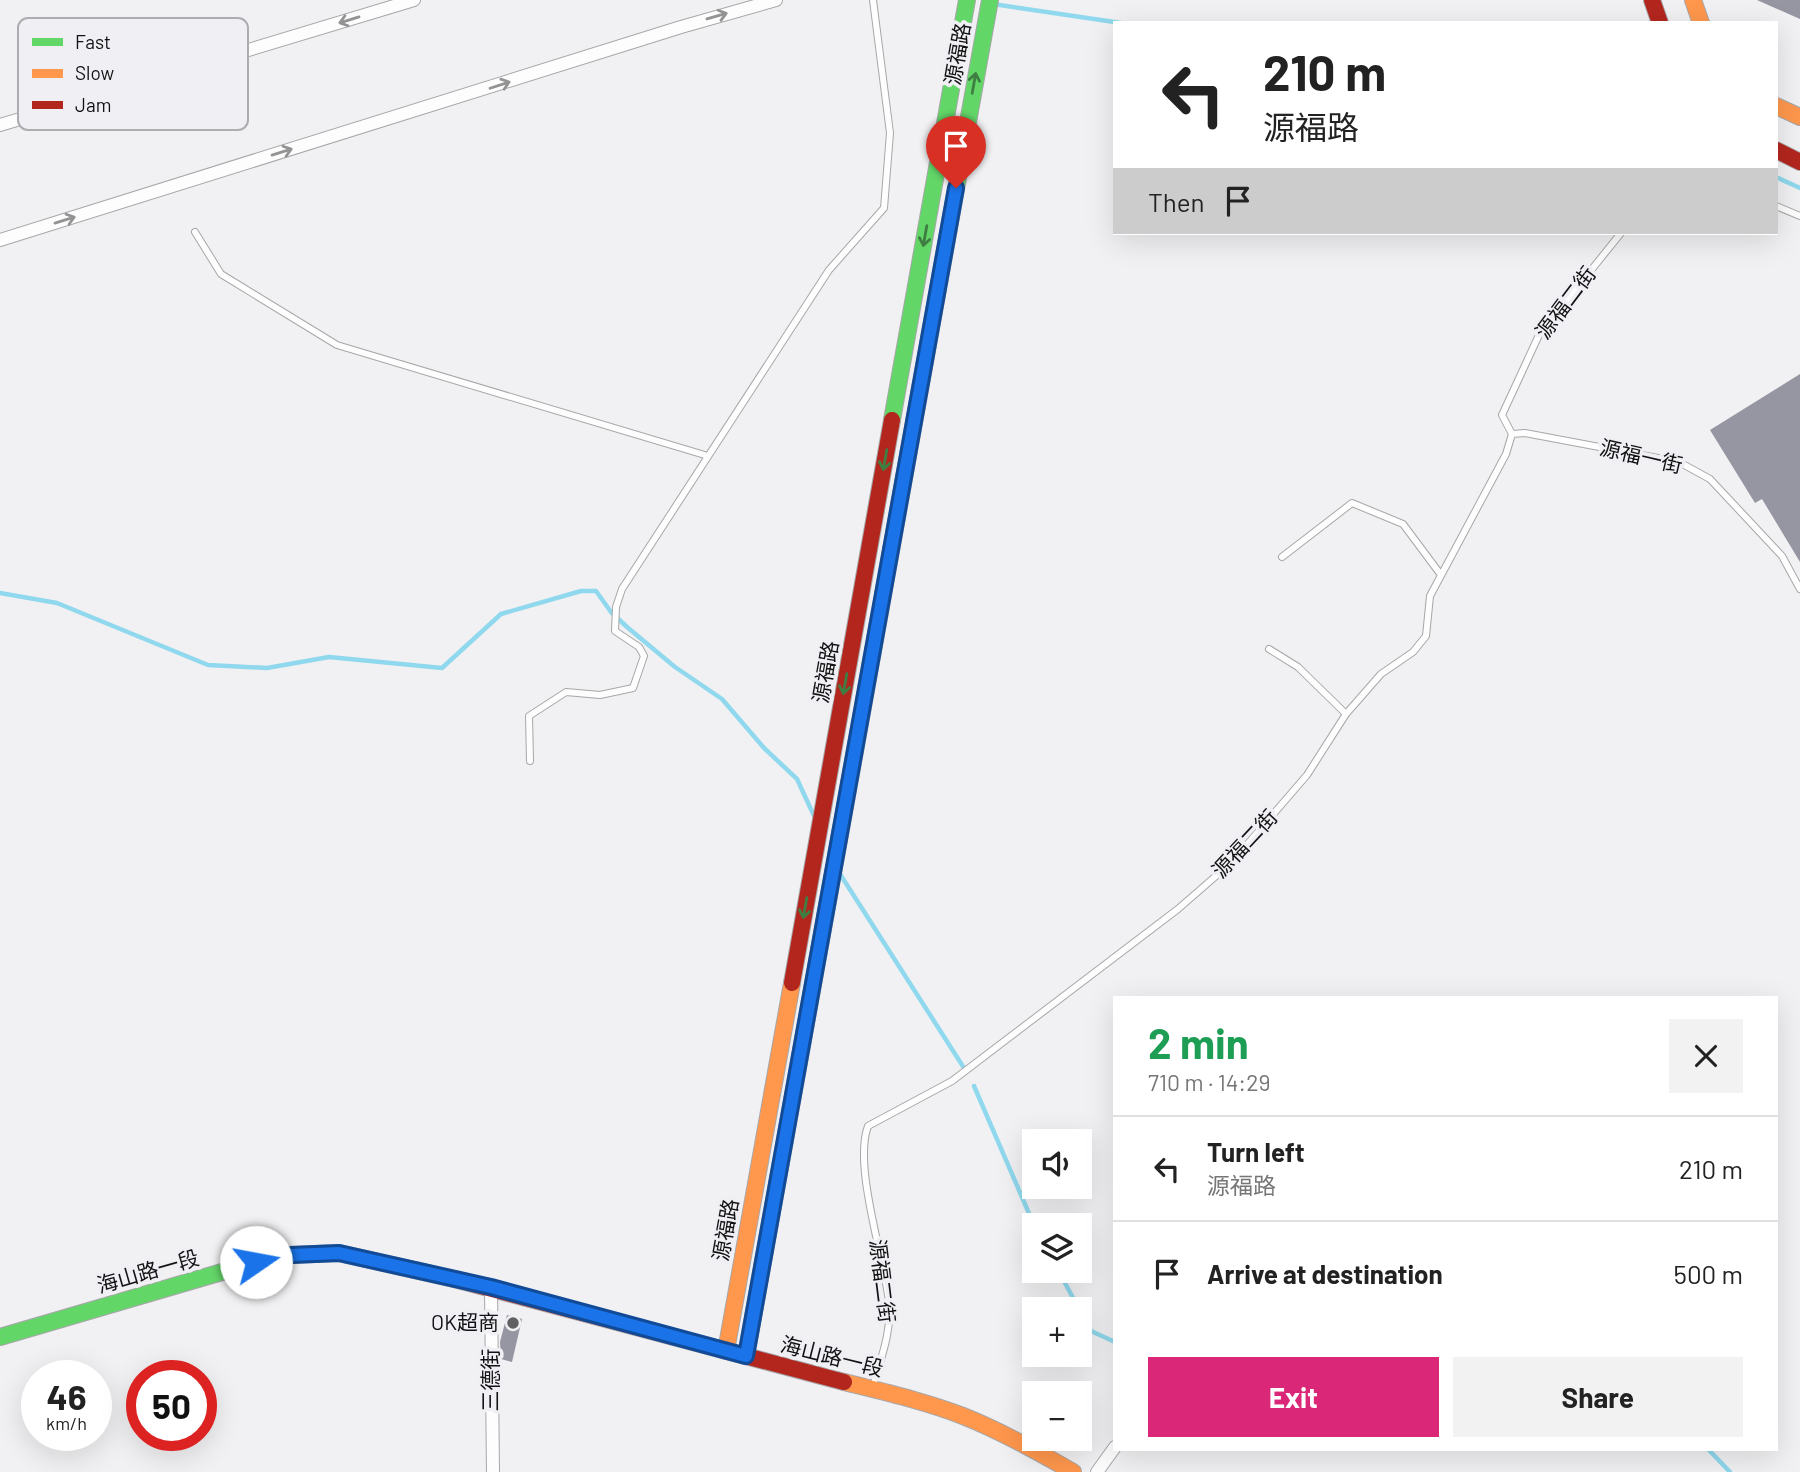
<!DOCTYPE html>
<html lang="en">
<head>
<meta charset="utf-8">
<style>
  :root { --surface:#fff; --page:#f2f2f2; --text:#222; --muted:#767676; --line:#e0e0e0; --accent:#db2777 }
  body { margin:0; font-family:Barlow,"Noto Sans TC",sans-serif; background:var(--page); color:var(--text); height:100vh; display:flex; flex-direction:column; font-size:26px; white-space:nowrap }
  * { box-sizing:border-box; margin:0 }
  p { font-size:23px; color:var(--muted) }
  .icon { flex:none; width:38px; height:38px; fill:none; stroke:currentColor; stroke-width:2; stroke-linecap:round; stroke-linejoin:round }
  .map { position:relative; flex:1; overflow:hidden }
  .drawer { position:absolute; left:1113px; top:996px; width:665px; height:455px; display:flex; flex-direction:column; background:var(--surface); border-radius:0px; box-shadow:0 7px 28px #0002 }
  .drawer>* { flex:none }
  .guide { position:absolute; left:1113px; top:21px; width:665px; height:214px; border-radius:0px; box-shadow:0 7px 28px #0002; background:#fff; color:var(--text); overflow:hidden }
  .tools { position:absolute; left:1022px; top:1129px; display:grid; gap:14px }
  .tools a { display:grid; place-items:center; width:70px; height:70px; border-radius:0px; background:var(--surface); box-shadow:0 7px 28px #0002; font-size:35px }
  .speed { position:absolute; left:21px; top:1360px; display:flex; gap:14px; font-size:35px; font-weight:700; text-align:center }
  .speed>* { display:grid; place-content:center; width:91px; height:91px; border-radius:50%; background:var(--surface); box-shadow:0 7px 28px #0002; line-height:1 }
  .speed small { font-size:18px; font-weight:400 }
  .speed .limit { border:10px solid #d22; background:#fff; color:#111 }
  .pin { position:absolute; display:grid; place-items:center; width:60px; height:60px; color:#fff; margin:-72px -30px; border-radius:50% 50% 50% 0; rotate:-45deg; box-shadow:0 0 7px #0007 }
  .pin .icon { rotate:45deg }
  .me { position:absolute; width:77px; margin:-38px; rotate:78deg; stroke-linejoin:round; filter:drop-shadow(0 0 5px #0008) }
  .turn { display:flex; align-items:center; gap:24px; height:147px; padding:0 35px; font-size:32px }
  .turn .icon { width:91px; height:91px; stroke-width:2.5 }
  .turn b { display:block; font-size:49px; line-height:60px }
  .then { display:flex; align-items:center; height:66px; padding:0 35px; background:#0003; gap:14px; font-size:26px }
  .round { display:grid; place-items:center; flex:none; width:74px; height:74px; border-radius:0px; background:var(--page) }
  .overview { display:flex; align-items:center; justify-content:space-between; height:119px; padding:0 35px }
  h1 { font-size:42px; font-weight:700; line-height:52px; color:#1e9e55 }
  .action { display:flex; gap:14px; margin-top:auto; padding:14px 35px }
  .action a { flex:1; height:80px; border-radius:0px; background:var(--accent); color:#fff; font-size:28px; font-weight:700; line-height:80px; text-align:center }
  .action a+a { background:var(--page); color:var(--text) }
  ul { padding:0; list-style:none }
  li { display:flex; align-items:center; gap:21px; height:105px; padding:0 35px; border-top:2px solid var(--line) }
  li div { flex:1 }
  li b { display:block; font-size:26px }
  li em { font-style:normal }
  .map>svg:first-child { display:block }
  .lines { fill:none; stroke-linecap:round; stroke-linejoin:round }
  .stream { stroke:#90d8ed; stroke-width:4.5 }
  .building { fill:#9695a2 }
  .lane-casing { stroke:#a7a7a9; stroke-width:8 }
  .street-casing { stroke:#a7a7a9; stroke-width:14 }
  .fast-casing { stroke:#a7a7a9; stroke-width:18 }
  .slow-casing { stroke:#a7a7a9; stroke-width:18 }
  .jam-casing { stroke:#a7a7a9; stroke-width:18 }
  .lane { stroke:#fdfdfd; stroke-width:6 }
  .street { stroke:#fdfdfd; stroke-width:12 }
  .fast { stroke:#63d668; stroke-width:16 }
  .slow { stroke:#ff974d; stroke-width:16 }
  .jam { stroke:#b3261e; stroke-width:16 }
  .oneway { stroke:#939394 }
  .oneway2 { stroke:#3f7e42 }
  .route-casing { stroke:#114b97; stroke-width:18 }
  .route { stroke:#1a73e8; stroke-width:12 }
  .poi-dot { fill:#606062; stroke:#f0f0f4; stroke-width:2.5 }
  .labels { text-anchor:middle; stroke-width:7; stroke-linejoin:round; paint-order:stroke }
  .street-label { font-size:21px; fill:#121214; stroke:#f0f0f4 }
  .poi-label { font-size:21px; fill:#121214; stroke:#f0f0f4; text-anchor:end }
  .key { fill:#f0f0f4; stroke:#adadb1; stroke-width:2 }
  .key-label { font-size:19px; fill:#121214 }
</style>
</head>
<body>
<div class="map">
<svg width="1800" height="1472" viewBox="0 0 1800 1472">
  <rect width="100%" height="100%" fill="#f1f1f3"/>
  <g class="lines">
    <path class="stream" d="M993 4 1121 23
      M1776 177 1800 188
      M0 593 57 603 208 665 267 668 329 657 442 668 501 614 581 591H596L611 612 627 627 675 667 722 699 764 748 797 779 815 818
      M840 874 964 1068
      M974 1086 1034 1225
      M1058 1270 1079 1309
      M1080 1311 1091 1331 1115 1342
      M1708 1449 1730 1472"/>
  </g>
  <path class="building" d="M1757 0H1800V19Z
    M1800 374V562L1762 499 1755 503 1710 430Z
    M507 1315 522 1319 512 1362 501 1359 500 1342Z"/>
  <g class="lines">
    <g class="lane-casing">
      <path id="lane" d="M1776 206 1800 216
        M195 232 221 274 337 345 708 456
        M1512 434 1525 433 1679 462 1710 479 1782 556 1800 589
        M1282 557 1352 503 1403 524 1441 575
        M1269 649 1298 667 1346 714
        M530 761 529 716 566 692 600 695 633 688 644 656 639 647 615 631 616 607 622 589 829 270 884 208 890 133 873 0
        M873 1386C881 1358 892 1331 889 1302 884 1257 853 1166 868 1126L952 1081 1178 909 1232 862 1307 775 1346 714 1381 674 1413 652 1426 636 1430 596 1506 454 1512 434 1502 415 1539 335 1621 233"/>
    </g>
    <g class="street-casing">
      <path id="street" d="M0 125 414 0
        M0 240 681 27 776 0
        M491 1287 493 1472
        M1097 1472 1115 1447"/>
    </g>
    <g class="fast-casing">
      <path id="fast" d="M938 289 990 0
        M892 420 967 0
        M0 1337 256 1262 291 1255 339 1253 454 1279
        M746 1356 839 840"/>
    </g>
    <g class="slow-casing">
      <path id="slow" d="M1693 0 1701 23
        M1776 106 1800 117
        M726 1351 792 983
        M844 1382C884 1392 924 1401 963 1416 1001 1431 1037 1451 1073 1472"/>
    </g>
    <g class="jam-casing">
      <path id="jam" d="M1652 0 1660 23
        M1776 150 1800 162
        M839 840 938 289
        M792 983 892 420
        M454 1279 844 1382"/>
    </g>
    <use href="#lane" class="lane"/>
    <use href="#street" class="street"/>
    <use href="#fast" class="fast"/>
    <use href="#slow" class="slow"/>
    <use href="#jam" class="jam"/>
  </g>
  <defs><path id="oneway-shaft" d="M-6 0H5M1.5-3L5.5 0L1.5 3" fill="none" stroke-width="1.6" stroke-linecap="round" stroke-linejoin="round" transform="scale(1.75)"/></defs>
  <g class="oneway">
    <use href="#oneway-shaft" transform="translate(717 16) rotate(-16)"/>
    <use href="#oneway-shaft" transform="translate(349 20) rotate(163)"/>
    <use href="#oneway-shaft" transform="translate(500 85) rotate(-18)"/>
    <use href="#oneway-shaft" transform="translate(282 152) rotate(-17)"/>
    <use href="#oneway-shaft" transform="translate(65 220) rotate(-17)"/>
  </g>
  <g class="oneway2">
    <use href="#oneway-shaft" transform="translate(974 83) rotate(-80)"/>
    <use href="#oneway-shaft" transform="translate(925 236) rotate(100)"/>
    <use href="#oneway-shaft" transform="translate(885 460) rotate(100)"/>
    <use href="#oneway-shaft" transform="translate(845 684) rotate(100)"/>
    <use href="#oneway-shaft" transform="translate(805 908) rotate(100)"/>
  </g>
  <g class="lines">
    <g class="route-casing">
      <path id="route" d="M256 1262 291 1255 339 1253 491 1287 746 1356 956 188"/>
    </g>
    <use href="#route" class="route"/>
  </g>
  <circle class="poi-dot" cx="513" cy="1323" r="7"/>
  <g class="labels">
    <g class="street-label">
      <text transform="translate(958 54) rotate(-80)" y="7">源福路</text>
      <text transform="translate(1566 303) rotate(-53)" y="7">源福二街</text>
      <text transform="translate(1641 457) rotate(13)" y="7">源福一街</text>
      <text transform="translate(826 672) rotate(-80)" y="7">源福路</text>
      <text transform="translate(1245 844) rotate(-47)" y="7">源福二街</text>
      <text transform="translate(726 1230) rotate(-80)" y="7">源福路</text>
      <text transform="translate(148 1272) rotate(-16)" y="7">海山路一段</text>
      <text transform="translate(882 1281) rotate(83)" y="7">源福二街</text>
      <text transform="translate(832 1357) rotate(14)" y="7">海山路一段</text>
      <text transform="translate(491 1380) rotate(-90)" y="7">三德街</text>
    </g>
    <g class="poi-label">
      <text x="499" y="1330">OK超商</text>
    </g>
  </g>
  <rect x="18" y="18" width="230" height="112" rx="10" class="key"/>
  <rect x="32" y="38" width="31" height="8" fill="#63d668"/>
  <rect x="32" y="69" width="31" height="9" fill="#ff974d"/>
  <rect x="32" y="101" width="31" height="8" fill="#b3261e"/>
  <g class="key-label">
    <text x="75" y="49">Fast</text>
    <text x="75" y="80">Slow</text>
    <text x="75" y="112">Jam</text>
  </g>
</svg>
<div class="tools">
<a><svg class="icon" aria-label="sound" viewBox="0 0 24 24"><path d="M4 9h4l5-4v14l-5-4H4zM17 9q2 3 0 6"/></svg></a>
<a><svg class="icon" aria-label="layers" viewBox="0 0 24 24"><path d="M12 4l9 5-9 5-9-5zM3 14l9 5 9-5"/></svg></a>
<a>+</a>
<a>−</a>
</div>
<div class="speed"><div>46<small>km/h</small></div><div class="limit">50</div></div>
<div class="pin" style="left:956px;top:188px;background:#d93025"><svg class="icon" aria-label="arrive" viewBox="0 0 24 24"><path d="M6 21V4h12l-3 4 3 4H6"/></svg></div>
<svg class="me" style="left:256px;top:1262px" viewBox="-20 -20 40 40"><circle r="19" fill="#fff"/><path d="M0-13L10 11 0 6-10 11z" fill="#1a73e8"/></svg>
<div class="guide">
<div class="turn"><svg class="icon" aria-label="left" viewBox="0 0 24 24"><path d="M17 20v-9H6M10 6l-5 5 5 5"/></svg><div><b>210 m</b>源福路</div></div>
<div class="then">Then<svg class="icon" aria-label="arrive" viewBox="0 0 24 24"><path d="M6 21V4h12l-3 4 3 4H6"/></svg></div>
</div>
<section class="drawer">
<div class="overview"><div><h1>2 min</h1><p>710 m · 14:29</p></div><a class="round"><svg class="icon" aria-label="close" viewBox="0 0 24 24"><path d="M6 6l12 12M18 6L6 18"/></svg></a></div>
<ul>
<li><svg class="icon" aria-label="left" viewBox="0 0 24 24"><path d="M17 20v-9H6M10 6l-5 5 5 5"/></svg><div><b>Turn left</b><p>源福路</p></div><em>210 m</em></li>
<li><svg class="icon" aria-label="arrive" viewBox="0 0 24 24"><path d="M6 21V4h12l-3 4 3 4H6"/></svg><div><b>Arrive at destination</b></div><em>500 m</em></li>
</ul>
<div class="action"><a>Exit</a><a>Share</a></div>
</section>
</div>
</body>
</html>
